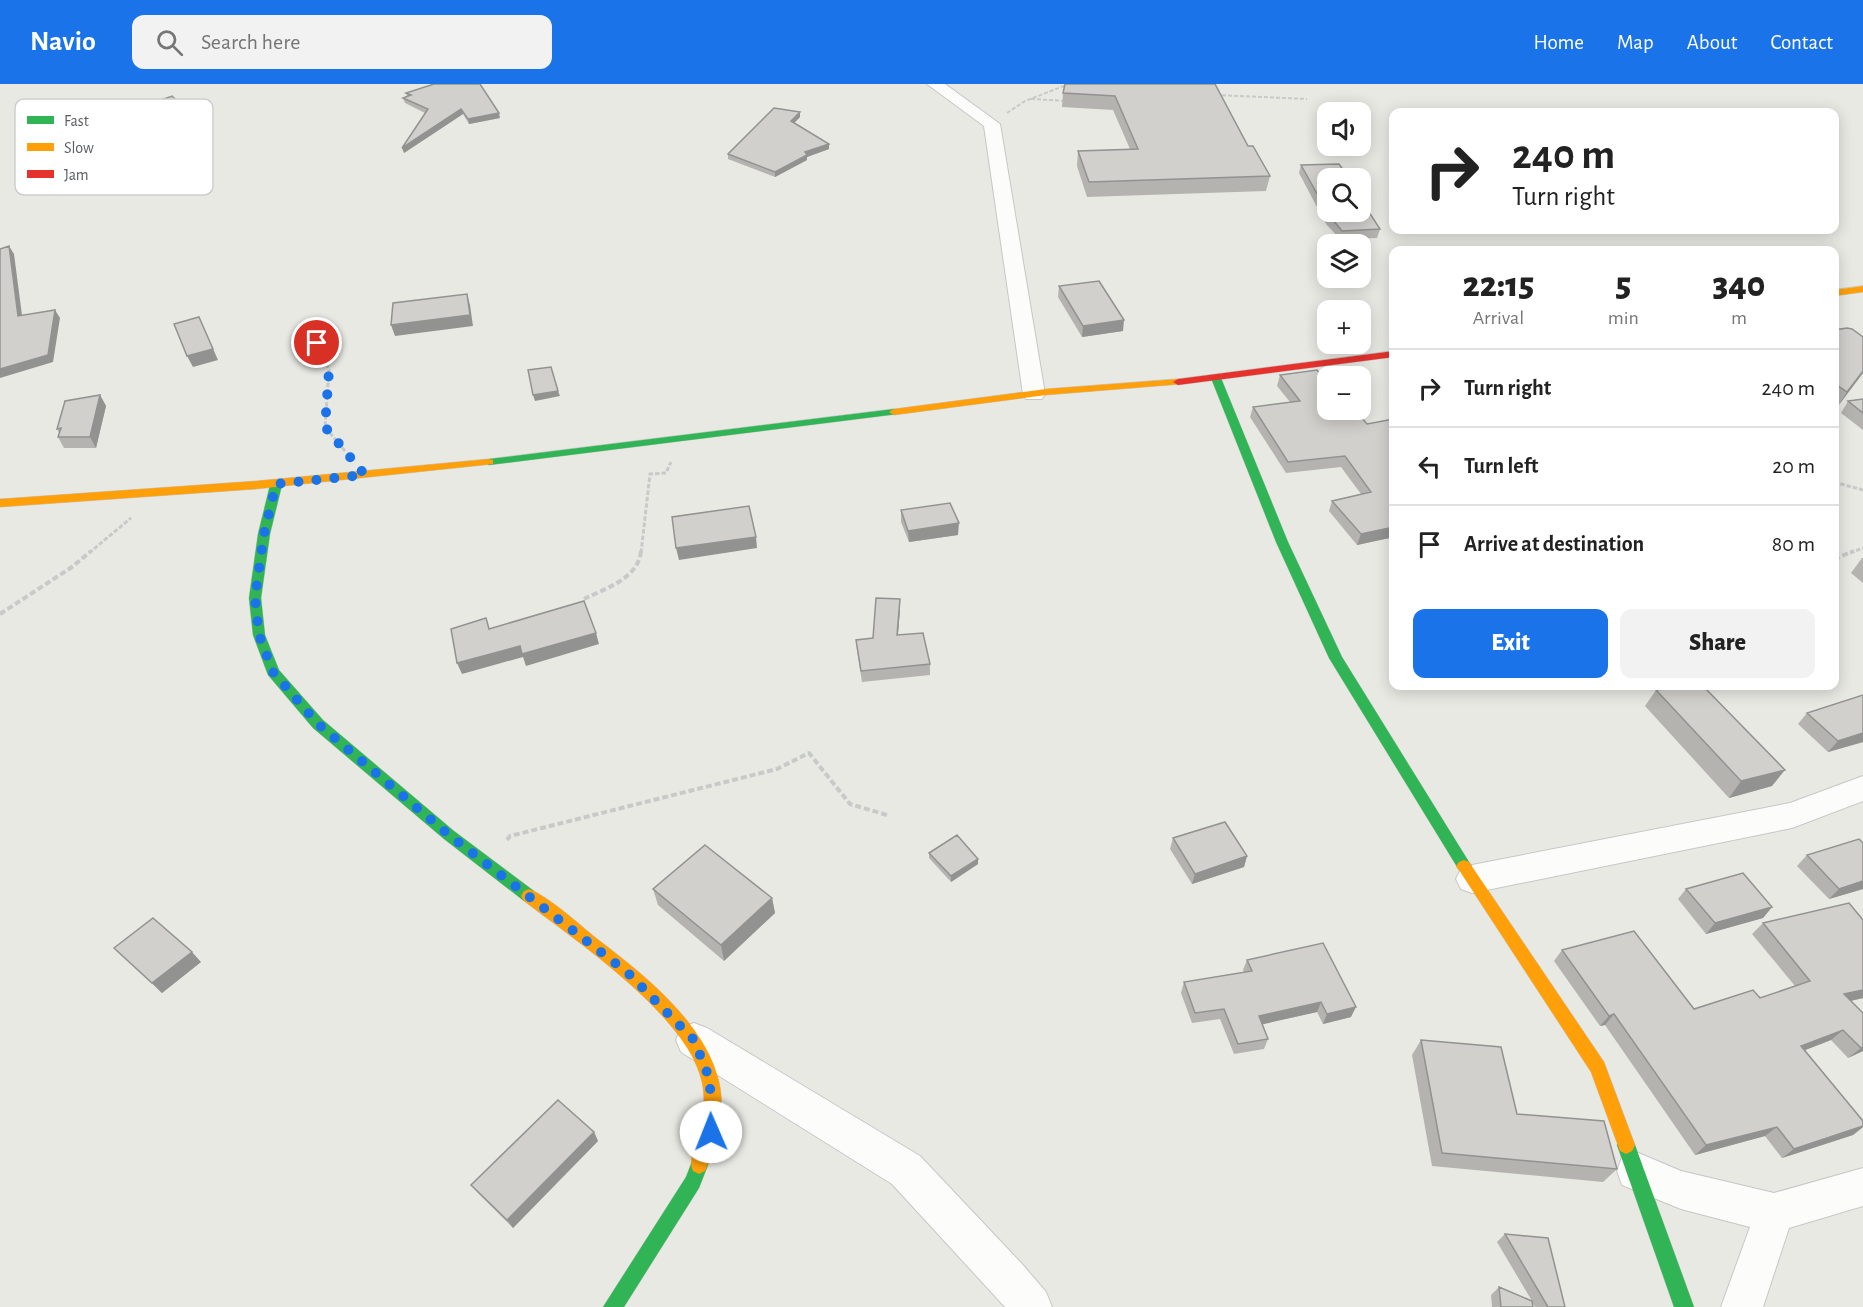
<!DOCTYPE html>
<html lang="en">
<head>
<meta charset="utf-8">
<style>
  :root { --surface:#fff; --page:#f2f2f2; --text:#222; --muted:#767676; --line:#e0e0e0; --accent:#1a73e8 }
  body { margin:0; font-family:"Alegreya Sans",sans-serif; background:var(--page); color:var(--text); height:100vh; display:flex; flex-direction:column; font-size:22px; white-space:nowrap }
  * { box-sizing:border-box; margin:0 }
  p { font-size:20px; color:var(--muted) }
  .icon { flex:none; width:33px; height:33px; fill:none; stroke:currentColor; stroke-width:2; stroke-linecap:round; stroke-linejoin:round }
  .map { position:relative; flex:1; overflow:hidden }
  .details { position:absolute; left:1389px; top:162px; width:450px; height:444px; display:flex; flex-direction:column; background:var(--surface); border-radius:12px; box-shadow:0 3px 15px #0003 }
  .details>* { flex:none }
  .banner { position:absolute; left:1389px; top:24px; width:450px; height:126px; border-radius:12px; box-shadow:0 3px 15px #0003; background:#fff; color:var(--text); overflow:hidden }
  .tools { position:absolute; left:1317px; top:18px; display:grid; gap:12px }
  .tools a { display:grid; place-items:center; width:54px; height:54px; border-radius:12px; background:var(--surface); box-shadow:0 3px 15px #0003; font-size:30px }
  .pin { position:absolute; display:grid; place-items:center; width:51px; height:51px; color:#fff; margin:-26px; border:3px solid #fff; border-radius:50%; box-shadow:0 2px 6px #0007 }
  .me { position:absolute; width:66px; margin:-33px; rotate:359deg; stroke-linejoin:round; filter:drop-shadow(0 0 4px #0008) }
  .turn { display:flex; align-items:center; gap:21px; height:126px; padding:0 24px; font-size:27px }
  .turn .icon { width:78px; height:78px; stroke-width:2.5 }
  .turn b { display:block; font-size:42px; line-height:51px }
  .eta { display:flex; justify-content:space-evenly; align-items:center; height:102px; text-align:center }
  .eta b { font-size:36px; font-weight:800; line-height:42px }
  .button { display:flex; gap:12px; margin-top:auto; padding:12px 24px }
  .button a { flex:1; height:69px; border-radius:12px; background:var(--accent); color:#fff; font-size:24px; font-weight:800; line-height:69px; text-align:center }
  .button a+a { background:var(--page); color:var(--text) }
  ul { padding:0; list-style:none }
  li { display:flex; align-items:center; gap:18px; height:78px; padding:0 24px; border-top:2px solid var(--line) }
  li div { flex:1 }
  li b { display:block; font-size:22px }
  li em { font-style:normal }
  header { display:flex; align-items:center; gap:36px; box-sizing:border-box; height:84px; padding:0 30px; background:var(--accent); color:#fff }
  header strong { font-size:28px }
  nav { display:flex; gap:33px; margin-inline-start:auto; font-size:21px }
  .search { width:420px; height:54px; background:var(--page); display:flex; align-items:center; gap:15px; box-sizing:border-box; padding:0 21px; border-radius:12px; color:var(--muted); font-size:22px }
  .map>svg:first-child { display:block }
  .lines { fill:none; stroke-linecap:round; stroke-linejoin:round }
  .street-casing { stroke:#c6c7c6; stroke-width:2 }
  .fast-casing { stroke:#c5c6c4; stroke-width:1 }
  .slow-casing { stroke:#c5c6c4; stroke-width:1 }
  .jam-casing { stroke:#c5c6c4; stroke-width:1 }
  .path-far2 { stroke:#c7cac8; stroke-width:2; stroke-dasharray:4 2; stroke-linecap:butt }
  .path-far1 { stroke:#c7cac8; stroke-width:3; stroke-dasharray:4.5 2; stroke-linecap:butt }
  .path { stroke:#c7cac8; stroke-width:4; stroke-dasharray:6 3; stroke-linecap:butt }
  .street { fill:#fcfcfb; fill-rule:evenodd }
  .fast { fill:#30b455; fill-rule:evenodd }
  .slow { fill:#ff9f0a; fill-rule:evenodd }
  .jam { fill:#e5322d; fill-rule:evenodd }
  .wall { fill:#b4b3b0 }
  .shaded-wall { fill:#929290 }
  .building { fill:#d1d0cd; stroke:#929290; stroke-width:1.5 }
  .route { stroke:#1a73e8; stroke-width:10; stroke-dasharray:0 18 }
  .key { fill:#fff; stroke:#ceced0; stroke-width:1.5 }
  .key-label { font-size:16px; fill:#5a5d61 }
</style>
</head>
<body>
<header>
<strong>Navio</strong>
<div class="search"><svg class="icon" aria-label="search" viewBox="0 0 24 24"><circle cx="10" cy="10" r="6"/><path d="M15 15l6 6"/></svg>Search here</div>
<nav><a>Home</a><a>Map</a><a>About</a><a>Contact</a></nav>
</header>
<div class="map">
<svg width="1863" height="1223" viewBox="0 0 1863 1223">
  <rect width="100%" height="100%" fill="#e9e9e4"/>
  <g class="lines">
    <g class="street-casing">
      <path id="street" d="M927 0H945L1000 40 1045 310 1042 315H1026L1023 310 984 42Z
        M1863 692V717L1792 744 1472 809 1461 805 1456 795 1461 785 1472 781 1790 719Z
        M694 939 707 944 920 1072 1022 1180 1046 1208 1052 1223H1005L892 1100 681 968 676 956 681 944Z
        M1636 1068 1681 1087 1774 1109 1863 1084V1122L1789 1144 1763 1223H1721L1750 1143 1681 1125 1622 1101 1617 1087 1622 1073Z"/>
    </g>
    <g class="fast-casing">
      <path id="fast" d="M1216 291 1221 294 1288 458 1342 573 1469 778 1472 782 1469 786 1464 788 1459 786 1329 574 1276 458 1211 294Z
        M894 325 899 328 898 330 489 381 483 378 489 375Z
        M276 397 282 401 270 450 261 514 265 551 279 586 323 636 454 747 534 807 537 812 534 817 529 819 524 817 444 755 313 644 268 591 253 551 249 514 258 450 270 401Z
        M1626 1052 1632 1055 1635 1061 1694 1223H1674L1617 1061 1620 1055Z
        M699 1072 705 1075 708 1081 699 1104 624 1223H603L686 1093 693 1075Z"/>
    </g>
    <g class="slow-casing">
      <path id="slow" d="M1863 202V208L1834 212V206Z
        M1178 295 1183 298 1182 300 1046 311 894 331 889 328 894 325 1046 305Z
        M489 375 493 376V380L256 405 0 423V415L256 397Z
        M1464 776 1469 778 1604 978 1635 1061 1632 1067 1626 1070 1620 1067 1591 988 1459 786 1456 782 1459 778Z
        M529 805C548 812 579 840 596 854 642 889 706 939 719 998 726 1027 717 1060 705 1087L699 1090 693 1087C687 1075 699 1053 702 1039 704 1026 705 1011 702 998 687 931 576 857 524 817L521 812 524 807Z"/>
    </g>
    <g class="jam-casing">
      <path id="jam" d="M1394 267V273L1178 301 1173 298 1178 295Z"/>
    </g>
    <path class="path-far2" d="M1216 11 1307 15
      M1031 15 1066 17
      M1007 29 1025 17 1069 0"/>
    <path class="path-far1" d="M296 250 317 259 329 286 325 343 345 367
      M1834 398 1863 406
      M89 469 131 434
      M641 469 650 390 666 389 671 378
      M1850 469 1863 464"/>
    <path class="path" d="M1834 475 1854 467
      M584 515C606 504 638 495 641 467
      M0 530 72 483 91 467
      M507 756 510 752 777 685 809 669 850 720 887 731"/>
    <use href="#street" class="street"/>
    <use href="#fast" class="fast"/>
    <use href="#slow" class="slow"/>
    <use href="#jam" class="jam"/>
  </g>
  <path class="wall" d="M1215 0 1248 62 1270 92 1266 107 1087 113 1077 82 1078 67 1130 65 1113 26 1062 23 1063 9Z
    M406 9 500 34 469 40 463 30 404 69 425 29 405 19 403 14 407 13Z
    M141 23 200 40 203 45 169 54 144 28Z
    M800 28V33L794 39 829 60V65L807 73V76L775 93 728 75V70Z
    M1301 81 1380 145 1377 154 1340 155 1326 140 1299 89Z
    M1059 202 1123 247 1082 253 1058 213Z
    M1834 246 1863 289 1838 322 1834 319Z
    M1317 286 1394 453 1357 461 1329 427 1332 417 1361 410 1341 383 1286 389 1250 333 1253 323 1290 318 1277 302 1280 291Z
    M100 311 106 322 96 364H64L58 353 59 349 57 345Z
    M1863 315V346L1841 329 1848 317Z
    M901 426 958 451 909 458 901 438Z
    M1862 474H1863V499L1851 489Z
    M900 525 898 551 930 580V591L862 598 857 566 856 556 873 554Z
    M1656 606 1772 702 1729 714 1645 622Z
    M1863 611V658L1828 668 1798 640 1807 629Z
    M1173 754 1247 772 1244 783 1192 800 1170 765Z
    M1863 759V805L1829 815 1797 782 1807 771Z
    M929 769 978 775V780L951 798 929 774Z
    M653 805 772 814 775 829 724 877 658 821Z
    M1686 805 1772 823 1763 834 1706 850 1678 815Z
    M1763 839 1863 914 1851 917 1863 967 1848 974 1831 956 1805 966 1863 1037V1043L1853 1051 1782 1074 1765 1052 1695 1071 1605 941 1600 942 1554 877 1562 866 1694 925 1760 914 1795 902 1752 850Z
    M114 864 201 878 162 909Z
    M1247 876 1351 933 1323 940 1317 928 1262 940 1268 955 1264 965 1234 970 1220 935 1192 939 1181 909 1184 898 1244 888 1243 886Z
    M1421 956 1517 1030 1617 1085 1603 1098 1432 1082 1412 971Z
    M594 1048 598 1057 513 1144 478 1109 471 1101Z
    M1505 1150 1565 1223H1535L1532 1218 1533 1223H1492L1491 1211 1499 1203 1532 1217 1497 1158Z"/>
  <path class="shaded-wall" d="M461 25 463 30 404 69 402 64Z
    M800 28V33L791 42V37Z
    M499 29 500 34 469 40 468 35Z
    M200 40 203 45 169 54 166 49Z
    M829 60V65L807 73V76L775 93V88L805 68Z
    M9 162 14 170 23 239 18 232Z
    M467 210 470 221 473 242 395 252 391 241Z
    M55 226 60 234 53 278 0 294V285Z
    M199 233 218 276 193 283 187 272Z
    M1124 236 1123 247 1082 253 1083 242Z
    M1863 287V289L1838 322 1847 308Z
    M558 307 560 312 535 317 533 311Z
    M100 311 106 322 96 364 90 353Z
    M959 439 958 451 909 458 908 447Z
    M1394 443V453L1357 461 1361 450Z
    M756 453 757 464 679 476 676 464Z
    M900 515V525L897 562V551Z
    M596 549 599 560 526 582 523 573 462 590 457 579 520 562Z
    M1863 649V658L1828 668 1838 657Z
    M1785 686 1772 702 1729 714 1741 697Z
    M1247 772 1244 783 1192 800 1195 790Z
    M978 775V780L951 798V792Z
    M1863 797V805L1829 815 1839 805Z
    M772 814 775 829 724 877 721 861Z
    M1772 823 1763 834 1706 850 1715 839Z
    M192 868 201 878 162 909 152 899Z
    M1863 906V914L1832 921 1844 910Z
    M1321 918 1317 928 1255 942 1259 932Z
    M1356 923 1351 933 1323 940 1327 930Z
    M1614 930 1605 941 1600 942 1609 932Z
    M1843 946 1831 956 1790 972 1801 962Z
    M1863 963V967L1848 974 1861 964Z
    M1863 1042V1043L1853 1051 1782 1074 1794 1065Z
    M1777 1043 1765 1052 1695 1071 1706 1061Z
    M594 1048 598 1057 513 1144 507 1136Z"/>
  <path class="building" d="M434 0H480L499 29 468 35 461 25 402 64 428 25 403 14 411 11 406 9Z
    M1065 0H1215L1248 62H1253L1270 92 1089 98 1078 67 1138 65 1115 12 1063 9Z
    M172 12 200 40 166 49 141 23Z
    M774 24 800 28 791 37 829 60 805 68 807 71 775 88 728 70Z
    M1339 80 1349 94H1328V128H1360V114L1380 145 1342 147 1329 131 1301 81Z
    M9 162 18 232 55 226 48 271 0 285V165Z
    M1099 197 1124 236 1083 242 1059 202Z
    M467 210 470 231 391 241 393 219Z
    M199 233 213 265 187 272 174 240Z
    M1847 244 1852 245 1863 253V287L1847 308 1834 299V246Z
    M551 283 558 307 533 311 528 286Z
    M1317 286 1321 291 1326 290 1328 292V326H1355L1367 340 1394 335V443L1361 450 1332 417 1371 408 1345 372 1288 378 1253 323 1300 317 1280 291Z
    M100 311 90 353H58L61 344 57 345 65 317Z
    M1863 315V329L1848 317Z
    M950 419 959 439 908 447 901 426Z
    M749 422 756 453 676 464 672 433Z
    M876 514 900 515 897 551 923 549 930 580 861 587 856 556 873 554Z
    M584 517 596 549 522 570 520 562 457 579 451 545 486 534 489 545Z
    M1674 602H1703L1785 686 1741 697 1656 606Z
    M1863 611V649L1838 657 1807 629Z
    M1225 738 1247 772 1195 790 1173 754Z
    M957 751 978 775 951 792 929 769Z
    M1859 755 1863 759V797L1839 805 1807 771Z
    M705 761 772 814 721 861 653 805Z
    M1743 789 1772 823 1715 839 1686 805Z
    M1849 819 1863 836V906L1844 910 1863 929V963L1861 964 1843 946 1801 962 1863 1037V1042L1794 1065 1777 1043 1706 1061 1614 930 1609 932 1562 866 1634 847 1694 925 1753 906 1760 914 1810 897 1763 839Z
    M153 834 192 868 152 899 114 864Z
    M1323 859 1356 923 1327 930 1321 918 1259 932 1268 955 1238 960 1224 925 1195 929 1184 898 1252 887 1247 876Z
    M1421 956 1501 963 1517 1030 1604 1037 1617 1085 1442 1069Z
    M558 1016 594 1048 507 1136 471 1101Z
    M1505 1150 1548 1154 1565 1223H1548Z
    M1499 1203 1532 1217 1533 1223H1501Z"/>
  <g class="lines">
    <path class="route" d="M317 259 329 286 325 343 365 391 276 400 264 450 255 514 259 551 273 588 318 640 449 751 628 889 694 956 710 996 711 1048"/>
  </g>
  <rect x="15" y="15" width="198" height="96" rx="9" class="key"/>
  <rect x="27" y="32" width="27" height="8" fill="#30b455"/>
  <rect x="27" y="59" width="27" height="8" fill="#ff9f0a"/>
  <rect x="27" y="86" width="27" height="8" fill="#e5322d"/>
  <g class="key-label">
    <text x="64" y="42">Fast</text>
    <text x="64" y="69">Slow</text>
    <text x="64" y="96">Jam</text>
  </g>
</svg>
<div class="tools">
<a><svg class="icon" aria-label="sound" viewBox="0 0 24 24"><path d="M4 9h4l5-4v14l-5-4H4zM17 9q2 3 0 6"/></svg></a>
<a><svg class="icon" aria-label="search" viewBox="0 0 24 24"><circle cx="10" cy="10" r="6"/><path d="M15 15l6 6"/></svg></a>
<a><svg class="icon" aria-label="layers" viewBox="0 0 24 24"><path d="M12 4l9 5-9 5-9-5zM3 14l9 5 9-5"/></svg></a>
<a>+</a>
<a>−</a>
</div>
<div class="pin" style="left:317px;top:259px;background:#d93025"><svg class="icon" aria-label="arrive" viewBox="0 0 24 24"><path d="M6 21V4h12l-3 4 3 4H6"/></svg></div>
<svg class="me" style="left:711px;top:1048px" viewBox="-20 -20 40 40"><circle r="19" fill="#fff"/><path d="M0-13L10 11 0 6-10 11z" fill="#1a73e8"/></svg>
<div class="banner">
<div class="turn"><svg class="icon" aria-label="right" viewBox="0 0 24 24"><path d="M7 20v-9h11M14 6l5 5-5 5"/></svg><div><b>240 m</b>Turn right</div></div>
</div>
<section class="details">
<div class="eta">
<div><b>22:15</b><p>Arrival</p></div>
<div><b>5</b><p>min</p></div>
<div><b>340</b><p>m</p></div>
</div>
<ul>
<li><svg class="icon" aria-label="right" viewBox="0 0 24 24"><path d="M7 20v-9h11M14 6l5 5-5 5"/></svg><div><b>Turn right</b></div><em>240 m</em></li>
<li><svg class="icon" aria-label="left" viewBox="0 0 24 24"><path d="M17 20v-9H6M10 6l-5 5 5 5"/></svg><div><b>Turn left</b></div><em>20 m</em></li>
<li><svg class="icon" aria-label="arrive" viewBox="0 0 24 24"><path d="M6 21V4h12l-3 4 3 4H6"/></svg><div><b>Arrive at destination</b></div><em>80 m</em></li>
</ul>
<div class="button"><a>Exit</a><a>Share</a></div>
</section>
</div>
</body>
</html>
